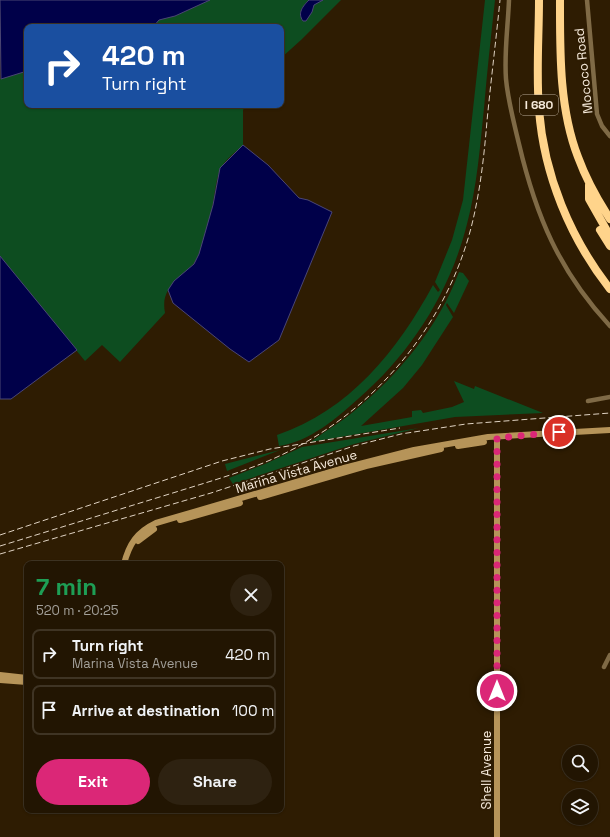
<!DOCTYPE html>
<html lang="en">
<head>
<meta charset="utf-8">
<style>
  :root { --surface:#221502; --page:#2e2211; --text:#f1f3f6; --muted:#a29f99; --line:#3f3424; --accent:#db2777 }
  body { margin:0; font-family:"Space Grotesk",sans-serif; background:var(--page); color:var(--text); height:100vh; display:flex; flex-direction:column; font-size:15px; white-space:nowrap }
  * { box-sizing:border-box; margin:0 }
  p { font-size:13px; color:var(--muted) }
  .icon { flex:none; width:22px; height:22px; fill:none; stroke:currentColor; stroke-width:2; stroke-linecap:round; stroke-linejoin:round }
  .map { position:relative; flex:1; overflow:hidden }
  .sheet { position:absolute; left:24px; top:561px; width:260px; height:252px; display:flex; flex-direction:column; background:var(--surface); border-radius:8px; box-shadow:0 1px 3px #0004,0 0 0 1px var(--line) }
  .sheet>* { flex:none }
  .top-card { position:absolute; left:24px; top:24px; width:260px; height:84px; border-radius:8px; box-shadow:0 1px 3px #0004,0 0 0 1px var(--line); background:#1a4fa0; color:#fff; overflow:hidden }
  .fabs { position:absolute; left:562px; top:745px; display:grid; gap:8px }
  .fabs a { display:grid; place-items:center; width:36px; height:36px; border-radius:50%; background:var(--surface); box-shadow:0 1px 3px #0004,0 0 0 1px var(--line); font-size:20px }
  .pin { position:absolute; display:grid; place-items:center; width:34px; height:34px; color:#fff; margin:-17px; border:2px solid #fff; border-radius:50%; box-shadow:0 1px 4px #0007 }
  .me { position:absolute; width:44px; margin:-22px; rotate:0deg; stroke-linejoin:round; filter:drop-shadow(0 0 3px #0008) }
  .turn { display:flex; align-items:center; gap:14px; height:84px; padding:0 12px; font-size:18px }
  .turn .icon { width:52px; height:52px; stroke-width:2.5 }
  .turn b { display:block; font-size:28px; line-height:34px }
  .round { display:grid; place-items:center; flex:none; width:42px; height:42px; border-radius:21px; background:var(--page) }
  .overview { display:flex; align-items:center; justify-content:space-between; height:68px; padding:0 12px }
  h1 { font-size:24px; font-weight:700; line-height:30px; color:#1e9e55 }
  .primary-button { display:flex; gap:8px; margin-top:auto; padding:8px 12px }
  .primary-button a { flex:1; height:46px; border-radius:24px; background:var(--accent); color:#fff; font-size:16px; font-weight:700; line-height:46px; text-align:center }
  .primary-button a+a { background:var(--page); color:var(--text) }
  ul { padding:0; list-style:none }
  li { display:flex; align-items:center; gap:12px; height:50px; margin:0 8px 6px; padding:0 4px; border:2px solid var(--line); border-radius:8px }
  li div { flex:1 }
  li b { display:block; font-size:15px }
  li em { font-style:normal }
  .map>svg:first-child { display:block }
  .green { fill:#0d4d20 }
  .water { fill:#000049; stroke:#4a4675 }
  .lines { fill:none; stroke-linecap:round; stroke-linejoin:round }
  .street { stroke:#7f6a46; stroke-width:4.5 }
  .secondary { stroke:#b69459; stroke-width:6 }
  .highway { stroke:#ffd48b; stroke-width:8 }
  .rail { stroke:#e0d3c3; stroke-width:1; stroke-dasharray:6 3; stroke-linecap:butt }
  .route { stroke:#db2777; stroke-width:7; stroke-dasharray:0 12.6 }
  .labels { text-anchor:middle; stroke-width:4; stroke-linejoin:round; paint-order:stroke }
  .shield { fill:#2e1c02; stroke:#bbad9b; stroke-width:1 }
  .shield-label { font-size:12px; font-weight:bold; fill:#f7ebdc }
  .street-label { font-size:13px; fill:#f7ebdc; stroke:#2e1c02 }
</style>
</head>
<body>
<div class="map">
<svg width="610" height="837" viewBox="0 0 610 837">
  <rect width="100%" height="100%" fill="#2e1c02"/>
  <path class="green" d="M210 0H341L301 40 281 58V27H153L158 20 175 16Z
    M485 0H495C491 36 487 72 484 108 480 147 477 186 467 224 450 292 411 353 358 399 337 418 309 442 279 446L277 435C349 411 398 350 433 285L438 292 440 290 435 282 452 240 463 200Z
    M27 71V105H246L243 110V145C236 152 223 161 220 170 216 180 215 192 213 203 210 220 205 240 198 256 188 279 159 282 165 313L120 362 102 345 85 361 0 258V79Z
    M459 272 463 273 469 281 454 313 447 303 446 305 453 317 422 365 403 388 361 426 412 417V411L421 410 423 413 452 407 464 402 454 381 474 389 475 386 543 413 455 417 311 442C323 432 340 423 353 412 398 376 439 326 459 272Z
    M419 428 354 444 233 484 229 478 265 464 302 447Z
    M280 450 227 471 225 464Z"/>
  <path class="water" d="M0 0H210L175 16 159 20 153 27H27V71L1 79Z
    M309 0H323L314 5 312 12 306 21H303C297 13 303 6 309 0Z
    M243 145 268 165 299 198 308 200 332 212 279 340 249 362 230 349 173 303 168 290 174 281 194 264 199 254 213 205 220 168Z
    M0 256 77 350 11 399H0Z"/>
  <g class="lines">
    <path class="street" d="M509 0C508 26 504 53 506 79 508 101 514 123 519 144 536 216 559 271 610 326
      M587 0 597 114 602 126 610 136
      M588 401 610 397
      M604 667 610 655"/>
    <path class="secondary" d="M458 446 484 442
      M260 497 366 466 441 449
      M180 520 240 503
      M138 541 154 529
      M124 564C129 544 137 532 156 523L344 468 414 450 488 437 610 430
      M0 675 27 678
      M0 680 27 682
      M497 837V438"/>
    <path class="highway" d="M539 0C539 36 536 73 539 110 544 175 570 238 610 289
      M560 0C560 51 559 108 578 157 586 179 597 199 610 219
      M589 185V199L610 236
      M600 230 610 246"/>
    <path class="rail" d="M0 535 222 461 270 449 400 428
      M0 546C59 528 117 510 176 492 217 479 259 468 297 447 382 402 447 320 471 228 480 193 484 157 487 121 491 80 496 40 500 0
      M0 554 211 493 354 446 401 434 466 424 610 413"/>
  </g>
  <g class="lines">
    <path class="route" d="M497 691V438L559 432"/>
  </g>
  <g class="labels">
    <rect class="shield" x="520" y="95" width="38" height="20" rx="3"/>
    <g class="shield-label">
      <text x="539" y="109">I 680</text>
    </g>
    <g class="street-label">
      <text transform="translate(583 71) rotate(-96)" y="5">Mococo Road</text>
      <text transform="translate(296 471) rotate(-16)" y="5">Marina Vista Avenue</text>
      <text transform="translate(486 770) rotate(-90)" y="5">Shell Avenue</text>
    </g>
  </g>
</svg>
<div class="fabs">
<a><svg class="icon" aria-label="search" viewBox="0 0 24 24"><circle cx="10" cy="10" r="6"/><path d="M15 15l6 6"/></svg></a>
<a><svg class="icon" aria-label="layers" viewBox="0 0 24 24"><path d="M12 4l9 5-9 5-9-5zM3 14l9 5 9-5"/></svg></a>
</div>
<div class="pin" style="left:559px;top:432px;background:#d93025"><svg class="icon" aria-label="arrive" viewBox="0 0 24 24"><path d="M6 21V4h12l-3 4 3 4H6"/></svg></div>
<svg class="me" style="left:497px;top:691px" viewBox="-20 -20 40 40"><circle r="17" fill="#db2777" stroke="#fff" stroke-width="3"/><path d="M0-11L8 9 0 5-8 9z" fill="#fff"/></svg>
<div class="top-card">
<div class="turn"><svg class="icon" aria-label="right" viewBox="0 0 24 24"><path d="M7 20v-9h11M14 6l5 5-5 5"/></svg><div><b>420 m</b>Turn right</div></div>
</div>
<section class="sheet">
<div class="overview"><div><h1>7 min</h1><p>520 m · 20:25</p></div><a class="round"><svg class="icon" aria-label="close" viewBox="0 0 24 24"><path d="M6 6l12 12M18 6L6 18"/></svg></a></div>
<ul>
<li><svg class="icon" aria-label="right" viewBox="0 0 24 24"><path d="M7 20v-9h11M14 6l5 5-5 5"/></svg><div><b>Turn right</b><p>Marina Vista Avenue</p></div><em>420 m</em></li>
<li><svg class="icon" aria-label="arrive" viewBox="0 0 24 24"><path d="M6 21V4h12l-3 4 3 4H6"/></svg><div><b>Arrive at destination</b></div><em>100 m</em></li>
</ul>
<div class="primary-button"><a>Exit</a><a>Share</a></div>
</section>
</div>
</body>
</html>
